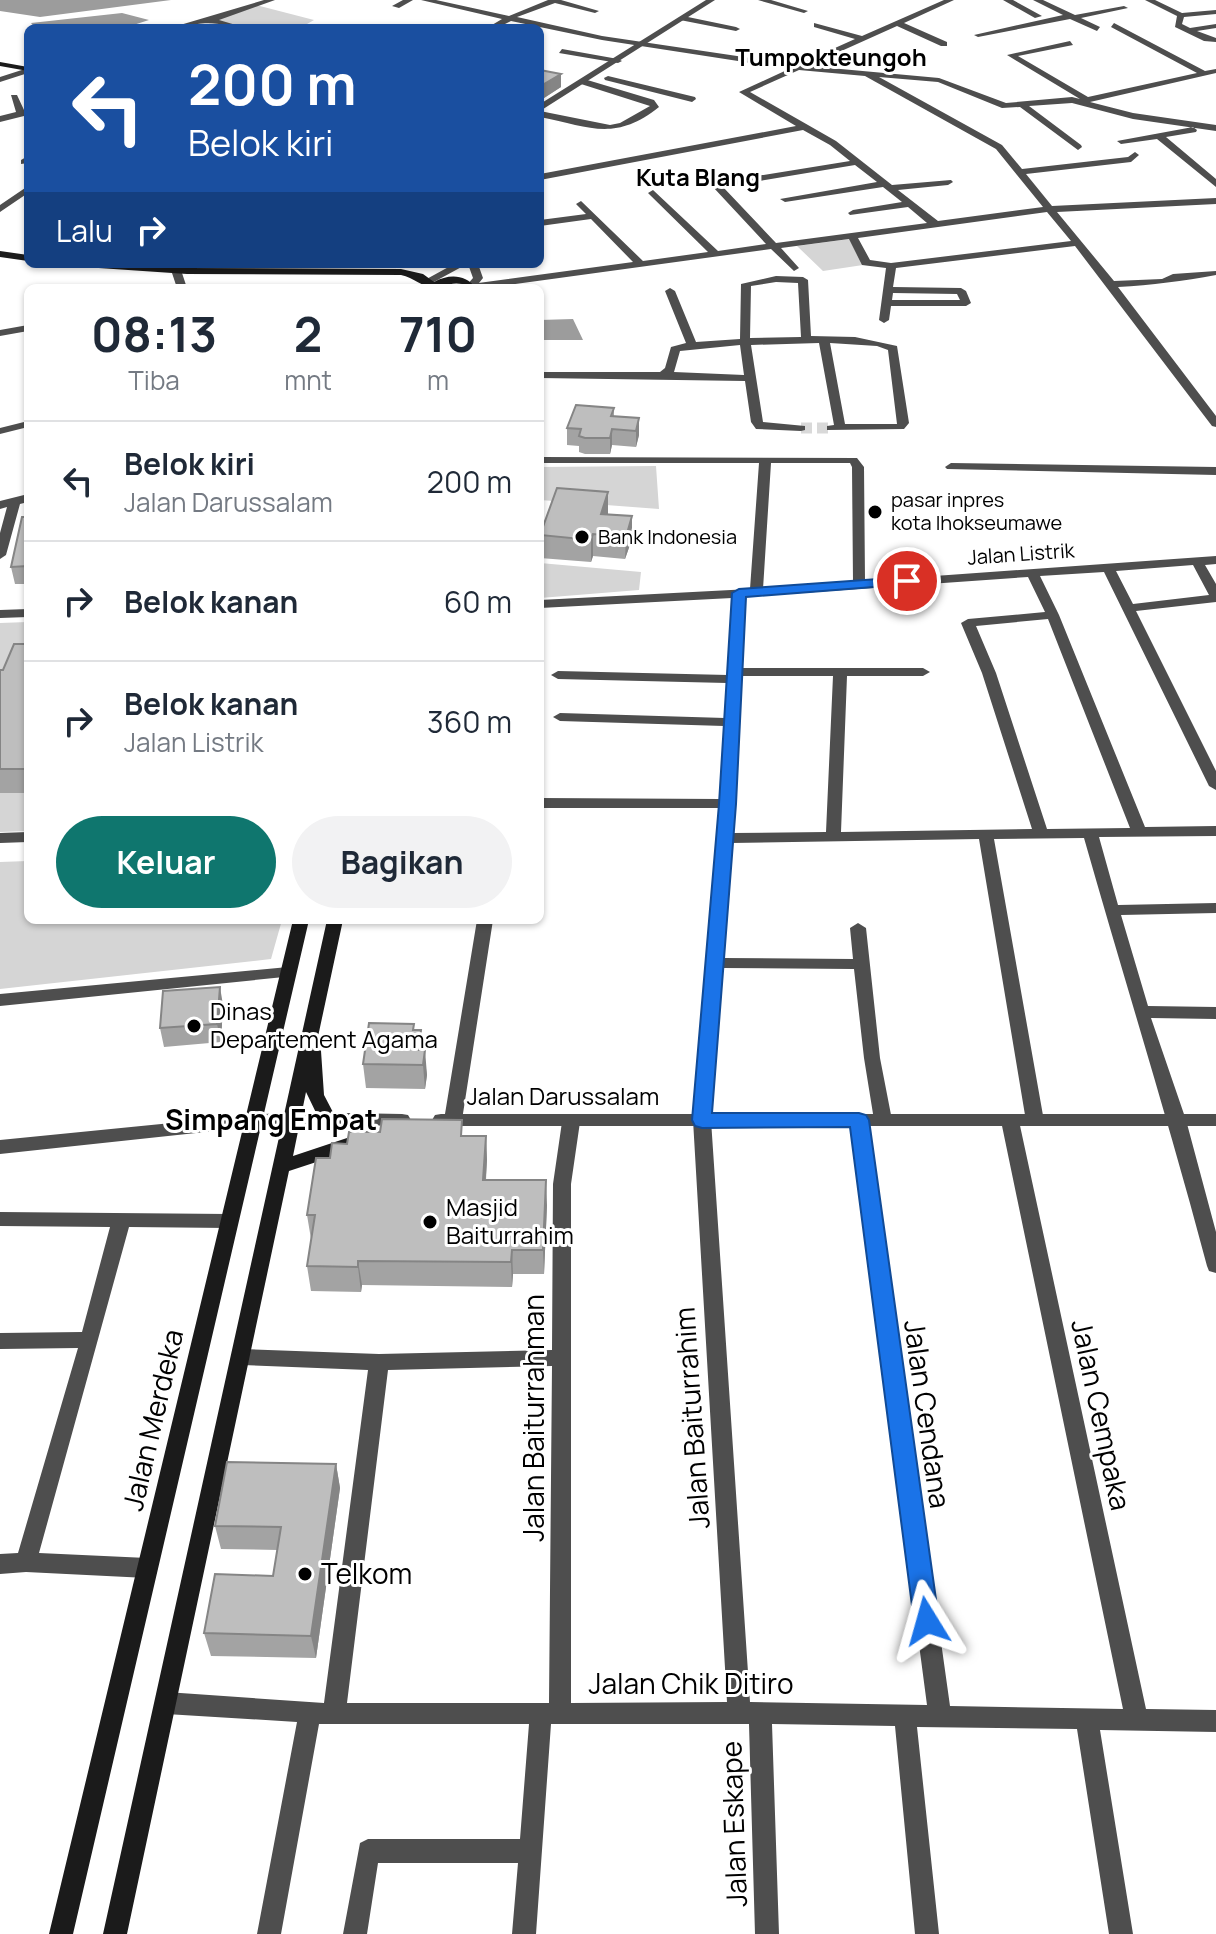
<!DOCTYPE html>
<html lang="id">
<head>
<meta charset="utf-8">
<style>
  :root { --surface:#fff; --page:#f2f2f3; --text:#1f2937; --muted:#747a83; --line:#e0e1e3; --accent:#0f766e }
  body { margin:0; font-family:Manrope,sans-serif; background:var(--page); color:var(--text); height:100vh; display:flex; flex-direction:column; font-size:30px; white-space:nowrap }
  * { box-sizing:border-box; margin:0 }
  p { font-size:26px; color:var(--muted) }
  .icon { flex:none; width:44px; height:44px; fill:none; stroke:currentColor; stroke-width:2; stroke-linecap:round; stroke-linejoin:round }
  .map { position:relative; flex:1; overflow:hidden }
  .details { position:absolute; left:24px; top:284px; width:520px; height:640px; display:flex; flex-direction:column; background:var(--surface); border-radius:12px; box-shadow:0 2px 6px #0004 }
  .details>* { flex:none }
  .banner { position:absolute; left:24px; top:24px; width:520px; height:244px; border-radius:12px; box-shadow:0 2px 6px #0004; background:#1a4fa0; color:#fff; overflow:hidden }
  .pin { position:absolute; display:grid; place-items:center; width:68px; height:68px; color:#fff; margin:-34px; border:4px solid #fff; border-radius:50%; box-shadow:0 2px 8px #0007 }
  .me { position:absolute; width:88px; margin:-44px; rotate:352deg; stroke-linejoin:round; filter:drop-shadow(0 0 6px #0008) }
  .turn { display:flex; align-items:center; gap:28px; height:168px; padding:0 32px; font-size:36px }
  .turn .icon { width:104px; height:104px; stroke-width:2.5 }
  .turn b { display:block; font-size:56px; line-height:68px }
  .then { display:flex; align-items:center; height:76px; padding:0 32px; background:#0003; gap:16px; font-size:30px }
  .eta { display:flex; justify-content:space-evenly; align-items:center; height:136px; text-align:center }
  .eta b { font-size:48px; font-weight:700; line-height:56px }
  .button { display:flex; gap:16px; margin-top:auto; padding:16px 32px }
  .button a { flex:1; height:92px; border-radius:48px; background:var(--accent); color:#fff; font-size:32px; font-weight:700; line-height:92px; text-align:center }
  .button a+a { background:var(--page); color:var(--text) }
  ul { padding:0; list-style:none }
  li { display:flex; align-items:center; gap:24px; height:120px; padding:0 32px; border-top:2px solid var(--line) }
  li div { flex:1 }
  li b { display:block; font-size:30px }
  li em { font-style:normal }
  .map>svg:first-child { display:block }
  .green { fill:#d5d5d5 }
  .water { fill:#9c9c9c }
  .lines { fill:none; stroke-linecap:round; stroke-linejoin:round }
  .minor-tunnel { stroke:#d9d9d9; stroke-width:11; stroke-dasharray:11 5; stroke-linecap:butt }
  .minor { fill:#4e4e4e; fill-rule:evenodd }
  .tertiary { fill:#4e4e4e; fill-rule:evenodd }
  .secondary { fill:#1b1b1b; fill-rule:evenodd }
  .wall { fill:#a3a3a3 }
  .shaded-wall { fill:#858585 }
  .building { fill:#bebebe; stroke:#858585; stroke-width:2 }
  .route { fill:#1a73e8; stroke:#114b97; stroke-width:2 }
  .poi-dot { fill:#000; stroke:#fff; stroke-width:3 }
  .labels { text-anchor:middle; stroke-width:6; stroke-linejoin:round; paint-order:stroke }
  .far-poi-label { font-size:20px; fill:#000; stroke:#fff; text-anchor:start }
  .far-street-label { font-size:20px; fill:#000; stroke:#fff }
  .far-quarter-label { font-size:24px; font-weight:bold; fill:#000; stroke:#fff }
  .poi-label { font-size:24px; fill:#000; stroke:#fff; text-anchor:start }
  .street-label { font-size:24px; fill:#000; stroke:#fff }
  .quarter-label { font-size:28px; font-weight:bold; fill:#000; stroke:#fff }
  .near-street-label { font-size:28px; fill:#000; stroke:#fff }
  .near-poi-label { font-size:28px; fill:#000; stroke:#fff; text-anchor:start }
</style>
</head>
<body>
<div class="map">
<svg width="1216" height="1934" viewBox="0 0 1216 1934">
  <rect width="100%" height="100%" fill="#fff"/>
  <path class="green" d="M256 5 314 20 300 28H175Z
    M850 239 863 265 823 271 797 246Z
    M656 466 659 509 540 500V467Z
    M540 563 641 572 639 590 540 598Z
    M28 622V668L0 694V623Z
    M0 793H28V831L0 832Z
    M28 861V920H282L271 959 0 989V862Z"/>
  <path class="water" d="M0 0H171L40 17 0 11Z
    M122 13 149 20 124 28H35L31 23Z
    M573 319 583 340H540V320Z"/>
  <g class="lines">
    <path class="minor-tunnel" d="M801 428H831"/>
    <path class="minor" d="M264 0H275L219 20 246 28C232 28 218 22 205 23 193 24 182 28 170 28Z
      M403 0H413L399 8 392 6Z
      M421 0H436L509 16 548 0H561L599 11 595 13 555 3 517 17 602 36 797 65 855 39 814 27V23L862 36 944 0H954L904 23 947 42V46H941L897 26 808 66 939 78 1006 103 1072 97 1080 99 1007 55 1070 41 1073 45 1018 56 1088 97 1197 73 1111 27 1114 23 1205 71 1216 69V73L1090 102 1133 113 1216 125V131L1133 119 1072 103 1029 106 1081 145 1082 147 1078 150 1020 107 1002 108 938 82 879 77 1002 145 1022 169 1128 157 1135 152 1139 155 1131 162 1026 174 1052 206 1216 198V204L1057 212 1114 281 1162 279 1173 274 1216 271V275C1183 281 1152 285 1118 287L1216 416V427L1212 426 1075 246 896 268 893 287 961 288 966 291 971 303 966 306H891L889 320 884 323 879 320 886 268 862 265 849 239 781 248 799 268 794 271 771 249 486 288H467L471 284 633 262 591 219 540 226V220L586 214 576 204 581 201 643 261 708 252 650 195 648 193 653 190 718 251 766 244 713 187V183L850 161 830 145 803 130 540 180V174L796 126 739 92 789 69 602 40 511 21 497 28H487L502 19ZM799 70 865 76 996 149 1043 207 938 221 898 190 948 185 953 182 951 180 892 185 836 141 750 92ZM855 165 877 182 780 199 785 202 883 187 902 202 853 210 848 213 850 215 908 207 927 223 776 243 723 187ZM1047 212 1071 241 891 263 870 260 858 238ZM893 293 957 294 960 300H892Z
      M758 0H771L808 11 804 13Z
      M1003 0H1013L1042 16 1035 18Z
      M1033 0H1043L1075 15 1124 6 1128 8 1081 18 1100 27 1097 31 1070 19 978 37 974 35 1063 15Z
      M1145 0H1155L1182 13 1216 10V14L1184 17 1182 24 1190 28 1216 24V28L1197 31 1216 38V42L1204 41 1175 27 1177 16Z
      M683 16 736 27 740 29 736 31 680 20Z
      M562 49 618 59 622 61 618 63 559 53Z
      M28 68V73L0 82V77Z
      M608 76 695 97 696 99 692 102 605 80 604 78Z
      M584 79 654 100 659 107C615 142 590 127 540 117V111L610 125 620 123 650 106 581 84 580 82Z
      M11 95H17L24 110 28 109V115L0 122V116L16 112Z
      M1193 127 1197 130 1196 132 1166 137 1216 179V187L1157 139 1121 144 1117 141Z
      M28 156V163L21 164V160Z
      M28 186V193L0 212V205Z
      M169 264H179L187 288H177Z
      M776 276 803 277 808 280 811 336 855 337 897 346 909 423 904 429 827 430V426L834 425 819 343 751 345 763 422 805 426V430L801 431 756 429 751 422 745 381 540 378V372H660L665 368 671 347 686 343 665 291 670 288 675 291 696 342 740 339 741 284ZM776 282 798 283 801 337 750 338 751 286ZM830 343 877 346 888 350 897 424H845ZM740 345 744 375 674 372 680 351Z
      M28 325V331L0 336V330Z
      M28 421V427L0 434V428Z
      M540 457 857 458 864 467 865 581 1216 556V564L1205 565 1216 584V602L1136 611 1216 771V790L1209 786 1104 572 1040 576 1059 615 1145 827 1216 826V836L1099 837 1118 905 1216 903V913L1121 915 1148 1006 1216 1007V1019L1151 1018 1186 1120 1216 1232V1273L1209 1271 1207 1266C1169 1122 1124 979 1084 838L994 839 1044 1121 1041 1126H1029L1026 1121 979 839 731 843 723 958 853 959 850 928 858 923 866 928 880 1058 892 1120 889 1125H877L874 1120 864 1058 854 969 722 968 711 1120 750 1702 927 1705 850 1120 853 1115H865L868 1120 950 1706 1123 1709 1001 1121 1004 1116H1016L1019 1121 1146 1709 1216 1710V1732L1100 1730 1133 1934H1109L1077 1729 917 1727 939 1934H915L895 1726 772 1724 779 1934H755L749 1724H551L536 1934H512L518 1863H378L367 1934H343L360 1843 368 1839H520L529 1724H319L281 1934H257L297 1722 166 1714 158 1711 155 1703 158 1695 166 1692 324 1703 368 1370 242 1365 235 1363 232 1357 235 1351 242 1349 379 1354 552 1350 553 1184 562 1122 565 1117H577L580 1122 571 1184V1703L727 1702 693 1120 719 808H540V798L720 799 724 726 560 721 553 717 560 713 725 718 727 683 558 679 551 675 558 671 728 675 732 598 540 608V600L750 589 759 463H540ZM771 463H850L852 467 853 582 763 589ZM1193 565 1209 595 1133 604 1116 571ZM1028 577 1045 612 968 619 961 623 982 673 1032 829 841 832 847 676H923L930 672 923 668H741L745 597ZM1048 619 1130 828 1047 829 996 673 976 626ZM741 676H833L826 832 732 833ZM552 1366 549 1703H347L388 1370Z
      M951 463 1216 467V475L947 469 945 467Z
      M28 494V502L20 504 6 555 0 559V533L7 507 0 509V501Z
      M28 832V842L0 843V833Z
      M477 920H493L462 1120 459 1125H447L444 1120Z
      M288 967 294 968 296 972 294 976 0 1006V994Z
      M252 1115 258 1116 261 1121 258 1126 252 1127 0 1154V1140Z
      M0 1212 228 1214 234 1216 237 1221 234 1226 228 1228 129 1227 39 1553 147 1558 154 1561 158 1568 154 1575 147 1578 26 1572 0 1574V1554L18 1553 78 1348 0 1349V1333L82 1332 110 1227 0 1226Z"/>
    <path class="tertiary" d="M706 0H715L540 111V104Z
      M454 264H467L432 283 423 281Z
      M468 264H478L483 278 475 288 466 286 473 278Z
      M28 609V617L0 618V610Z
      M294 1112 402 1114 408 1115 411 1120 408 1125 402 1126 294 1124 252 1127 246 1126 243 1121 246 1116 252 1115Z
      M441 1114H1216V1126H441L435 1125 432 1120 435 1115Z"/>
    <path class="secondary" d="M0 62 28 67V71L0 66Z
      M0 251 28 255V261L0 257Z
      M79 264 187 268 401 269 423 274 434 282C449 274 465 274 476 288H466L462 284C448 281 441 290 431 288 422 286 414 278 401 275L187 274 84 267Z
      M293 920H309L73 1934H49Z
      M327 920H343L316 1046 321 1051 324 1095 336 1118 333 1123H321L306 1092 293 1156 350 1137 356 1139 359 1144 356 1149 289 1171 127 1934H103Z"/>
  </g>
  <path class="wall" d="M540 70 561 74V87L544 98 540 97Z
    M614 408V417L639 418V435L636 447 612 445 610 454H585L579 452V446L567 445V428Z
    M608 514 632 539 625 559 593 556 591 562 540 558V533Z
    M28 517V584H15L11 567Z
    M28 644V793H0V670H3Z
    M223 1005 221 1042 164 1047 160 1028Z
    M415 1030 423 1050 427 1075 425 1089 366 1088 363 1064Z
    M463 1136H486L487 1160 486 1180 547 1205 544 1274H513L512 1287 362 1285 361 1292 311 1291 307 1266 311 1239 307 1215 330 1158 347 1144Z
    M336 1464 340 1488 316 1658 211 1656 204 1633 273 1576 278 1550 221 1549 215 1526Z"/>
  <path class="shaded-wall" d="M561 74V87L544 98V84Z
    M639 418V435L636 447V431Z
    M612 429V445L610 454V438Z
    M608 492V515L601 536V514Z
    M632 516V539L625 559 626 537Z
    M593 534V556L591 562V540Z
    M220 987 223 1005 221 1042 217 1024Z
    M421 1030 424 1055 419 1050Z
    M425 1050 427 1075 425 1089 423 1065Z
    M486 1136 487 1160 484 1204 483 1180Z
    M546 1180 547 1205 544 1274 543 1250Z
    M512 1250 513 1274 512 1287 511 1262Z
    M358 1261 362 1285 361 1292 358 1267Z
    M336 1464 340 1488 316 1658 311 1636Z"/>
  <path class="building" d="M540 70 561 74 544 84H540Z
    M576 405 614 408 611 416 639 418 636 431 612 429 610 438H585L579 436 581 429 567 428Z
    M557 488 608 492 601 514 632 516 626 537 593 534 591 540 540 535Z
    M22 517H28V566L11 567Z
    M14 644H28V769H0V670H3Z
    M220 987 217 1024 160 1028 163 991Z
    M369 1023 414 1024 413 1030H421L419 1050H425L423 1065 363 1064Z
    M382 1119 462 1120 461 1136H486L483 1180H546L543 1250H512L511 1262 358 1261V1267L307 1266 315 1215H307L316 1158H330L332 1143 347 1144 349 1132H380Z
    M227 1462 336 1464 311 1636 204 1633 215 1574 273 1576 281 1527 215 1526Z"/>
  <path class="route" d="M907 577 912 578V584L746 597 736 804 712 1113H859L866 1115 869 1120 939 1621 936 1629 927 1632 918 1629 914 1621 850 1127 702 1128 695 1126 692 1120 719 804 732 593 739 589Z"/>
  <g class="poi-dot">
    <circle cx="875" cy="512" r="8"/>
    <circle cx="582" cy="537" r="8"/>
    <circle cx="194" cy="1026" r="8"/>
    <circle cx="430" cy="1222" r="8"/>
    <circle cx="305" cy="1574" r="8"/>
  </g>
  <g class="labels">
    <g class="far-poi-label">
      <text x="891" y="507">pasar inpres<tspan x="891" dy="23">kota lhokseumawe</tspan></text>
      <text x="598" y="544">Bank Indonesia</text>
    </g>
    <g class="far-street-label">
      <text transform="translate(1021 554) rotate(-4)" y="7">Jalan Listrik</text>
    </g>
    <g class="far-quarter-label">
      <text x="831" y="66">Tumpokteungoh</text>
      <text x="698" y="186">Kuta Blang</text>
    </g>
    <g class="poi-label">
      <text x="210" y="1020">Dinas<tspan x="210" dy="28">Departement Agama</tspan></text>
      <text x="446" y="1216">Masjid<tspan x="446" dy="28">Baiturrahim</tspan></text>
    </g>
    <g class="street-label">
      <text x="563" y="1105">Jalan Darussalam</text>
    </g>
    <g class="quarter-label">
      <text x="271" y="1130">Simpang Empat</text>
    </g>
    <g class="near-street-label">
      <text transform="translate(927 1414) rotate(82)" y="10">Jalan Cendana</text>
      <text transform="translate(1101 1415) rotate(78)" y="10">Jalan Cempaka</text>
      <text transform="translate(534 1418) rotate(-90)" y="10">Jalan Baiturrahman</text>
      <text transform="translate(692 1418) rotate(-94)" y="10">Jalan Baiturrahim</text>
      <text transform="translate(153 1420) rotate(-77)" y="10">Jalan Merdeka</text>
      <text x="691" y="1694">Jalan Chik Ditiro</text>
      <text transform="translate(734 1824) rotate(-92)" y="10">Jalan Eskape</text>
    </g>
    <g class="near-poi-label">
      <text x="321" y="1584">Telkom</text>
    </g>
  </g>
</svg>
<div class="pin" style="left:907px;top:581px;background:#d93025"><svg class="icon" aria-label="arrive" viewBox="0 0 24 24"><path d="M6 21V4h12l-3 4 3 4H6"/></svg></div>
<svg class="me" style="left:927px;top:1621px" viewBox="-20 -20 40 40"><path d="M0-17L14 15 0 8-14 15z" fill="#1a73e8" stroke="#fff" stroke-width="4"/></svg>
<div class="banner">
<div class="turn"><svg class="icon" aria-label="left" viewBox="0 0 24 24"><path d="M17 20v-9H6M10 6l-5 5 5 5"/></svg><div><b>200 m</b>Belok kiri</div></div>
<div class="then">Lalu<svg class="icon" aria-label="right" viewBox="0 0 24 24"><path d="M7 20v-9h11M14 6l5 5-5 5"/></svg></div>
</div>
<section class="details">
<div class="eta">
<div><b>08:13</b><p>Tiba</p></div>
<div><b>2</b><p>mnt</p></div>
<div><b>710</b><p>m</p></div>
</div>
<ul>
<li><svg class="icon" aria-label="left" viewBox="0 0 24 24"><path d="M17 20v-9H6M10 6l-5 5 5 5"/></svg><div><b>Belok kiri</b><p>Jalan Darussalam</p></div><em>200 m</em></li>
<li><svg class="icon" aria-label="right" viewBox="0 0 24 24"><path d="M7 20v-9h11M14 6l5 5-5 5"/></svg><div><b>Belok kanan</b></div><em>60 m</em></li>
<li><svg class="icon" aria-label="right" viewBox="0 0 24 24"><path d="M7 20v-9h11M14 6l5 5-5 5"/></svg><div><b>Belok kanan</b><p>Jalan Listrik</p></div><em>360 m</em></li>
</ul>
<div class="button"><a>Keluar</a><a>Bagikan</a></div>
</section>
</div>
</body>
</html>
